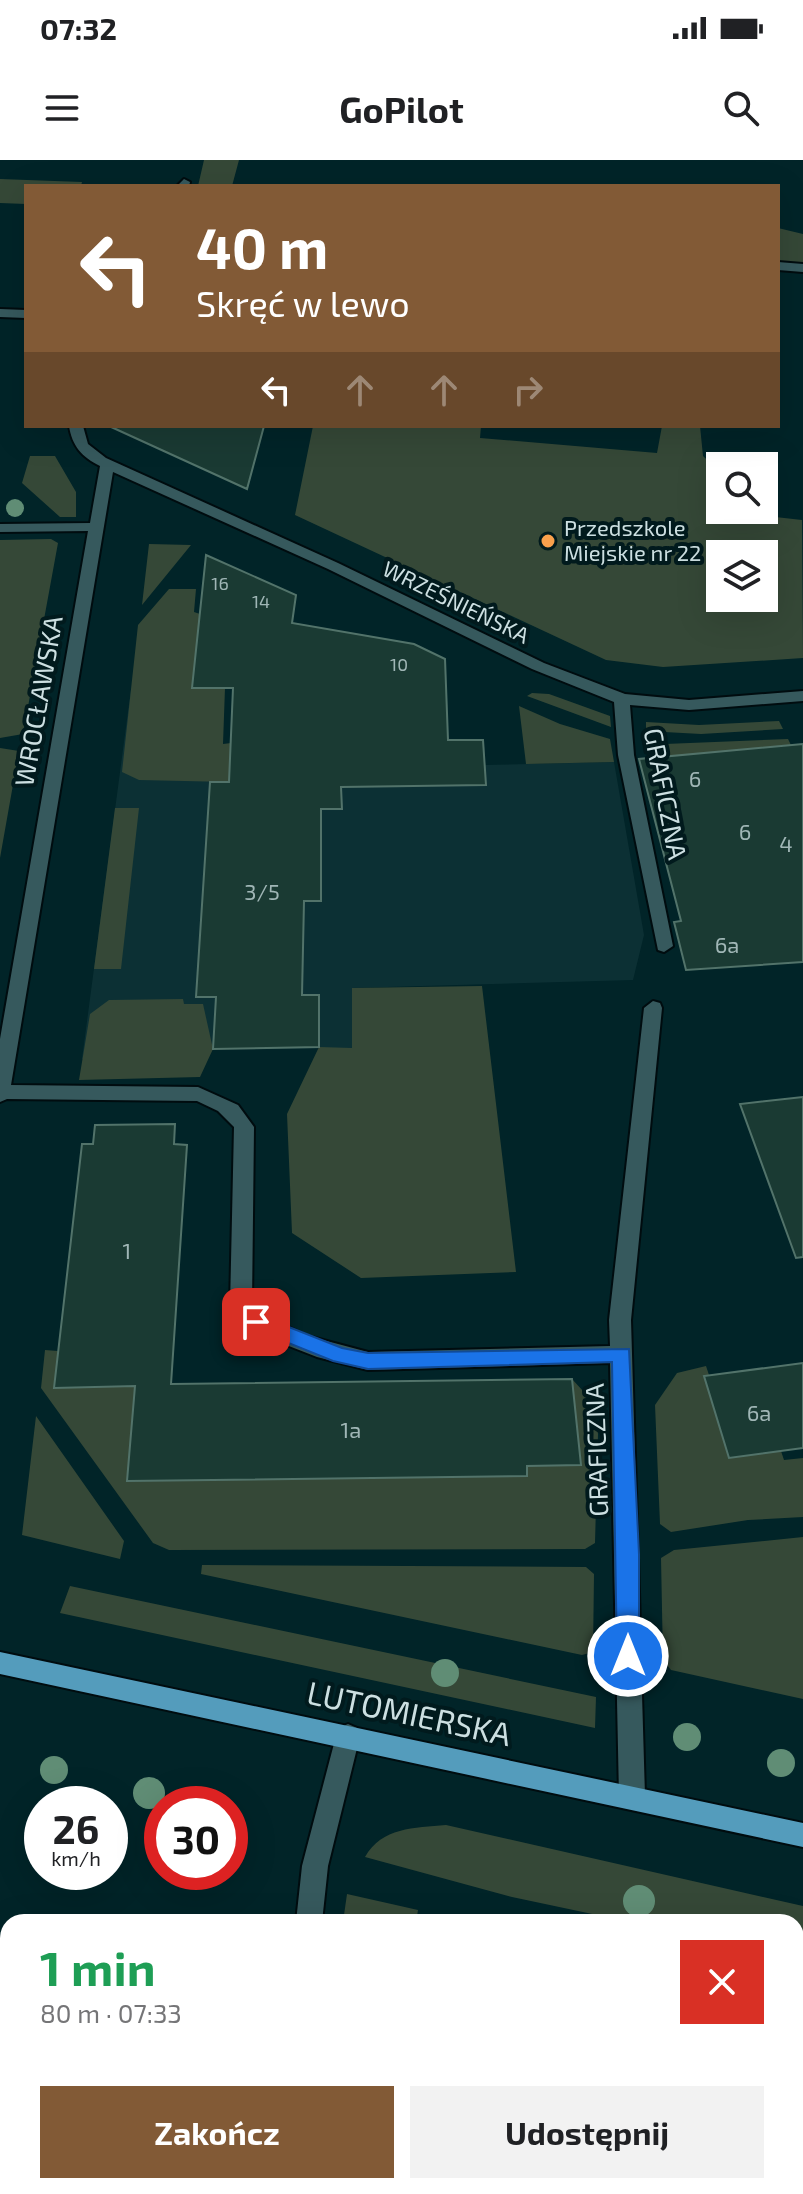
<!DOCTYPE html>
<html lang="pl">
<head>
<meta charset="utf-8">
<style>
  :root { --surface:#fff; --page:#f2f2f2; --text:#202124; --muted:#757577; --accent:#825a36 }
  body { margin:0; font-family:"Exo 2",sans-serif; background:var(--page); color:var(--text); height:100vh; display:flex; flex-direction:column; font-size:30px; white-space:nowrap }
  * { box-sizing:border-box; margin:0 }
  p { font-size:26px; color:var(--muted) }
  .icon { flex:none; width:44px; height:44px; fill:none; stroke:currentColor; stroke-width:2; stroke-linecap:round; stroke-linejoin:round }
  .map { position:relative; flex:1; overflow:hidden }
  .panel { position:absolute; left:0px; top:1754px; width:804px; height:280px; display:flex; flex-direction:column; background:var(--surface); border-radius:24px 24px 0 0; box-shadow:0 8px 32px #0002 }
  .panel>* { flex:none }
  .hud { position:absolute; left:24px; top:24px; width:756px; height:244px; border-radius:0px; box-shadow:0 8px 32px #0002; background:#825a36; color:#fff; overflow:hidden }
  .buttons { position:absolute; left:706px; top:292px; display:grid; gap:16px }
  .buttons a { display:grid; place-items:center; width:72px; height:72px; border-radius:0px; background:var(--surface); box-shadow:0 8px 32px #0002; font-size:40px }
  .speed { position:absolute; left:24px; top:1626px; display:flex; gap:16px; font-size:40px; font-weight:700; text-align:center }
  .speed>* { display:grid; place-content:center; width:104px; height:104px; border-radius:50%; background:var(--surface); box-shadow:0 8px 32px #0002; line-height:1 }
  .speed small { font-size:20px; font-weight:400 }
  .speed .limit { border:12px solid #d22; background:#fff; color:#111 }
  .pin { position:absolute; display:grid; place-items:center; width:68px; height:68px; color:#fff; margin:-34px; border-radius:16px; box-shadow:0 4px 12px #0006 }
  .me { position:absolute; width:88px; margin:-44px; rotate:0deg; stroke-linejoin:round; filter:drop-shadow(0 0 6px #0008) }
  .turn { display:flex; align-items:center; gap:28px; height:168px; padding:0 40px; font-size:36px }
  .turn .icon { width:104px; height:104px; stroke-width:2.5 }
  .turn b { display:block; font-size:56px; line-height:68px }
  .lanes { display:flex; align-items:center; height:76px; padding:0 40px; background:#0003; justify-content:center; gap:40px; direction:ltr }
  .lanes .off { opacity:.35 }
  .round { display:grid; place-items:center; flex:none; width:84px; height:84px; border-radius:0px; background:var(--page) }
  .summary { display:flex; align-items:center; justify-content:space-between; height:136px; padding:0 40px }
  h1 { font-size:48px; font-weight:700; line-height:60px; color:#1e9e55 }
  .primary-button { display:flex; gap:16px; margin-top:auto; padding:16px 40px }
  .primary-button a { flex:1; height:92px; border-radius:0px; background:var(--accent); color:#fff; font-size:32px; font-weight:700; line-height:92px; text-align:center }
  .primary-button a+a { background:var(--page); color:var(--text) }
  .status { display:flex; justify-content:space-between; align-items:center; height:56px; padding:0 40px; background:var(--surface); direction:ltr }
  .status svg { height:22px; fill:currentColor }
  header { display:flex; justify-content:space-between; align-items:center; height:104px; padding:0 40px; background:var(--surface); font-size:36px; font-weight:700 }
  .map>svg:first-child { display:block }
  .built { fill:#0c3034 }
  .green { fill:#354837; fill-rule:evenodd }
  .building { fill:#1a3a33; stroke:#52736a; stroke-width:2 }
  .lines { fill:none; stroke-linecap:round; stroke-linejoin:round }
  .minor-casing { stroke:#000c0f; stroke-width:4 }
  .major-casing { stroke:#000c0f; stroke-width:4 }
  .minor { fill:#36595d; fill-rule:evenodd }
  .major { fill:#549cbc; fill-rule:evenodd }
  .tree { fill:#608d75 }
  .route { fill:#1a73e8; stroke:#114b97; stroke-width:2 }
  .poi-dot { fill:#f9a04c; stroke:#011a1d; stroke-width:3 }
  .labels { text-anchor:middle; stroke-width:8; stroke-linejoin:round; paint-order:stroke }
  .far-number-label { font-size:18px; fill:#a0b6b6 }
  .far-poi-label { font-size:22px; fill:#ccdfe1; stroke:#011a1d; text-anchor:start }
  .far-street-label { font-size:22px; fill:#ccdfe1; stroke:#011a1d }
  .number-label { font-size:22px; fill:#a0b6b6 }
  .street-label { font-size:26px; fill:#ccdfe1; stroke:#011a1d }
  .near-street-label { font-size:32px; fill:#ccdfe1; stroke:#011a1d }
</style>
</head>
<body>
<div class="status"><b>07:32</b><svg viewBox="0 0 49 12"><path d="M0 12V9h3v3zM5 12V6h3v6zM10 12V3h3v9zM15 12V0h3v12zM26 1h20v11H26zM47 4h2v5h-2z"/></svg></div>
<header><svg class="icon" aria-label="menu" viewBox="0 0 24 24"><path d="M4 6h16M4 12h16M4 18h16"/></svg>GoPilot<svg class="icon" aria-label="search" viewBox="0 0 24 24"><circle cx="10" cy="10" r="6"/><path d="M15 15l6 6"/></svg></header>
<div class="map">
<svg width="803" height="2034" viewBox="0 0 803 2034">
  <rect width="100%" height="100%" fill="#012428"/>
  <path class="built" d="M131 529 224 585 483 580 485 605 614 602 644 775 633 820 353 828 352 888 213 889 82 899Z"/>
  <path class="green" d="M204 0H239L232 26H198Z
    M0 19 82 22 81 26H26V44L0 43Z
    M778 68 803 74V103L778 101Z
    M313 266H481L480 278 657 293 662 266H700L703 296 720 312V350H749V354L802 360 803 498 663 507 606 500 295 355ZM720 394H764V438H720Z
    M30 296H55L76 332V357H60L22 323Z
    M51 379 58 383 23 574 0 578V380Z
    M149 384 191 385 142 445Z
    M169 429H196L194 452 200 454 192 528H225L223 584 231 583 229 622 139 620 122 612 138 465Z
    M532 533 549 534 610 556 611 567 527 536Z
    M519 546 560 564 610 579 614 602 526 604Z
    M779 561 783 569 701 574 646 571V562L699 565Z
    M788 579 791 585 661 597 665 584Z
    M0 588 19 591 0 698Z
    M115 648H139L121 809H94Z
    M482 826 516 1112 361 1118 292 1073 287 954 319 887 352 888V828Z
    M183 839 184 844H203L213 889 200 917 79 920 90 854 109 840Z
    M45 1190 58 1191 54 1228 135 1226 127 1321 526 1316 527 1306 580 1305 572 1219 594 1243 598 1274 595 1383 585 1389 169 1390 153 1383 41 1228Z
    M706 1206 709 1215 704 1216 729 1298 781 1291 784 1300 803 1298V1357L748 1360 671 1372 660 1364 655 1245 677 1213Z
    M36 1256 124 1381 120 1399 22 1375Z
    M803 1377V1539L671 1510 663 1500 661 1398 674 1390Z
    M202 1405 586 1407 594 1414 593 1492 582 1495 201 1414Z
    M70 1426 596 1537 595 1568 60 1453Z
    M446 1665 803 1746V1799L796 1798V1762H630L512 1737 365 1697C382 1667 414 1668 446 1665Z
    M347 1734 418 1750 416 1762H343Z"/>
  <path class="building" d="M109 266H264L247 329Z
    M206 395 296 435 292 463 414 484 445 499 448 580H483L486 625 341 627 342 649H321V741H304L302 835H319V887L213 889 216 837H196L210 622H229L233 528H192Z
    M803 584V802L686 810 674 762 681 761 639 599Z
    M803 937V1097L796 1098 740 944Z
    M175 964 174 984 187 985 171 1224 572 1219 581 1305 527 1306V1316L127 1321 135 1226 54 1228 82 984H93L95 965Z
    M803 1203V1288L729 1298 704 1216Z"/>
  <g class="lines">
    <g class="minor-casing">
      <path id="minor" d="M184 19 190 22 189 26H177Z
        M778 102 803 104V112L778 110Z
        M0 149 26 150V158L0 157Z
        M69 266H83L88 284 106 298 338 403 544 503 625 534 689 540 803 531V541L689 550 630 545 634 595 673 786 664 792 658 790 618 595 614 542 532 509 328 409 113 312 11 925 198 927 238 945 254 967 252 1144 275 1161 308 1176 368 1192 610 1186 609 1160 644 848 653 841 660 843 662 848 631 1160 645 1636 641 1644 632 1648 623 1644 619 1636 610 1203 368 1210 317 1197 276 1181 246 1164 230 1147 234 967 218 951 197 941 7 939 0 942V879L88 371 0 372V364L90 363 100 306C82 297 72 286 69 266Z
        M348 1564 357 1568 360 1576 328 1706 322 1762H296L302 1706 336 1576 339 1568Z
        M349 2026H377L380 2034H352Z"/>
    </g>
    <g class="major-casing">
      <path id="major" d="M0 1492 803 1663V1687L0 1514Z"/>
    </g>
    <use href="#minor" class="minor"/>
    <use href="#major" class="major"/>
  </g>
  <g class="tree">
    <circle cx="15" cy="348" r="9"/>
    <circle cx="445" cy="1513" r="14"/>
    <circle cx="687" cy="1577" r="14"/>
    <circle cx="781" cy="1603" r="14"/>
    <circle cx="54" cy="1610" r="14"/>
    <circle cx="149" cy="1633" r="16"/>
    <circle cx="639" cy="1741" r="16"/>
  </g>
  <path class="route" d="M256 1154 342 1188 368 1193 629 1189 639 1394V1496L635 1503 628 1506 620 1503 617 1496 612 1202 368 1209 333 1201 249 1167 246 1162Z"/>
  <circle class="poi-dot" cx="548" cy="381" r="8"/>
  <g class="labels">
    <g class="far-number-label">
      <text x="220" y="430">16</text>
      <text x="261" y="448">14</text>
      <text x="399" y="511">10</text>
    </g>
    <g class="far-poi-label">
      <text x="564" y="376">Przedszkole<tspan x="564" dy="25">Miejskie nr 22</tspan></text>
    </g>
    <g class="far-street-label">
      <text transform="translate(456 442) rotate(26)" y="8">WRZEŚNIEŃSKA</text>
    </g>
    <g class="number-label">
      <text x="695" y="627">6</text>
      <text x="745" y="680">6</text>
      <text x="786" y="692">4</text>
      <text x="262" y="740">3/5</text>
      <text x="727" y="793">6a</text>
      <text x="127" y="1099">1</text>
      <text x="759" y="1261">6a</text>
      <text x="351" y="1278">1a</text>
    </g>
    <g class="street-label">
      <text transform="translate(39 541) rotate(-80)" y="9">WROCŁAWSKA</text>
      <text transform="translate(665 634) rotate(79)" y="9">GRAFICZNA</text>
      <text transform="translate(597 1290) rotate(-92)" y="9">GRAFICZNA</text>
    </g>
    <g class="near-street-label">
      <text transform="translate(409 1554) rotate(12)" y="11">LUTOMIERSKA</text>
    </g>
  </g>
</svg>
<div class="buttons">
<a><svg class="icon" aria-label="search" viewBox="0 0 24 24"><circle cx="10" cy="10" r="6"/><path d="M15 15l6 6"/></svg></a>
<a><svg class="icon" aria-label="layers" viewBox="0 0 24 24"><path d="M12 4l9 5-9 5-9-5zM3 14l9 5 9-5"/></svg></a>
</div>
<div class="speed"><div>26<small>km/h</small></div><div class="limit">30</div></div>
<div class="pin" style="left:256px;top:1162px;background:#d93025"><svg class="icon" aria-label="arrive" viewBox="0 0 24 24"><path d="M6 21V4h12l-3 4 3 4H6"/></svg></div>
<svg class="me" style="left:628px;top:1496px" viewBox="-20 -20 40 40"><circle r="17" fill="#1a73e8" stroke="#fff" stroke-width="3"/><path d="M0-11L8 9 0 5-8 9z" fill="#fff"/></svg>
<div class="hud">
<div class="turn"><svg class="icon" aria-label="left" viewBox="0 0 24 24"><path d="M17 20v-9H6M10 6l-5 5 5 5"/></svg><div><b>40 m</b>Skręć w lewo</div></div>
<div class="lanes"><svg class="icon" aria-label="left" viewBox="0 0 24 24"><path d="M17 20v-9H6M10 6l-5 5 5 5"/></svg><svg class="icon off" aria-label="ahead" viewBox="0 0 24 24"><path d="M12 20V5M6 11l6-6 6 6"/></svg><svg class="icon off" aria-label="ahead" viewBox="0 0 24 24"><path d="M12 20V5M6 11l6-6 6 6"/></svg><svg class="icon off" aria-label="right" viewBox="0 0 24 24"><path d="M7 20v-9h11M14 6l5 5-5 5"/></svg></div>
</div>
<section class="panel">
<div class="summary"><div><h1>1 min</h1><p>80 m · 07:33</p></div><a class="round" style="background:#d93025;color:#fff"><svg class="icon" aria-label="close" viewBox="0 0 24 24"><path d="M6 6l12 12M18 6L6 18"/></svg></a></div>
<div class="primary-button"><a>Zakończ</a><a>Udostępnij</a></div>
</section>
</div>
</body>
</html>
